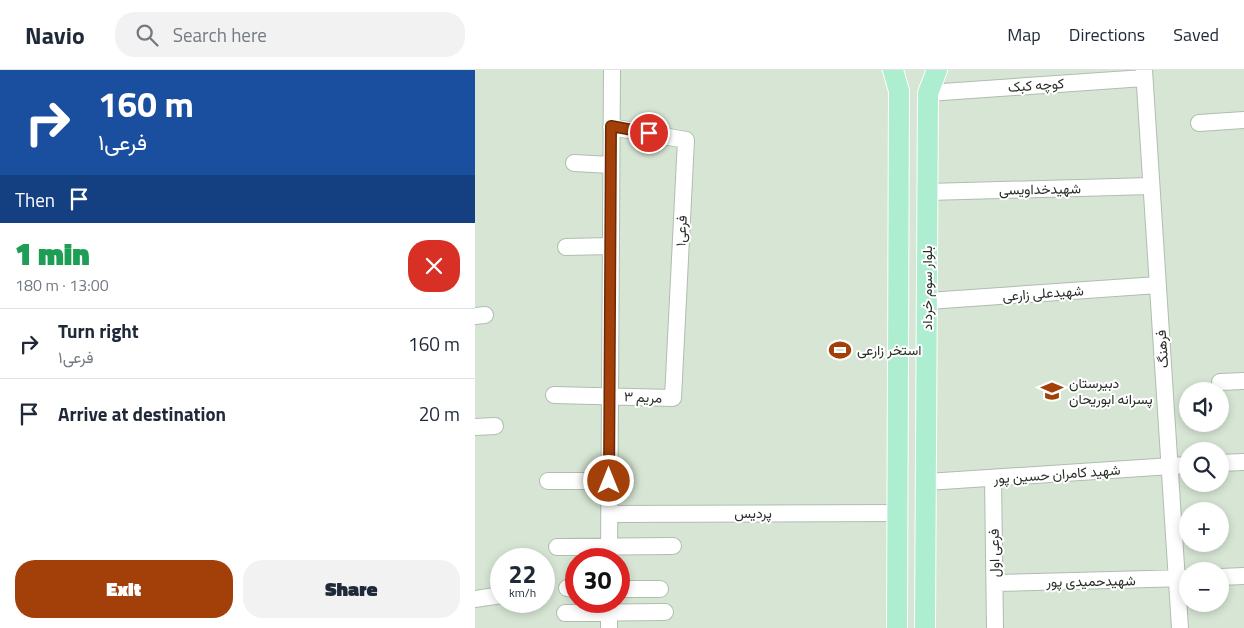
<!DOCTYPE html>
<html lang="en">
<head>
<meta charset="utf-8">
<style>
  :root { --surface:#fff; --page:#f2f2f3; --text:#1f2937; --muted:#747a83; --line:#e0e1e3; --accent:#a33f09 }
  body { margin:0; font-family:"Titillium Web",Vazirmatn,sans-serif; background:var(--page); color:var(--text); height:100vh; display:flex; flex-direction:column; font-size:19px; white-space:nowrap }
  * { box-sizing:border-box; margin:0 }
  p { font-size:16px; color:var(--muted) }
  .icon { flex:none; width:28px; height:28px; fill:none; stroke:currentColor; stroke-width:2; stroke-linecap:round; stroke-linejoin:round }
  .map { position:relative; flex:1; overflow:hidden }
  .details { display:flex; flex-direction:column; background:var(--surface); width:475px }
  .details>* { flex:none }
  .top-card { background:#1a4fa0; color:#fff; overflow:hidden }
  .controls { position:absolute; left:704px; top:312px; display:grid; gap:10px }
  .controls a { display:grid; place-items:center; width:50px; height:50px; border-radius:50%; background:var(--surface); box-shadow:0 2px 8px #0003; font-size:25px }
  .speed { position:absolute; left:15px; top:478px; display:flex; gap:10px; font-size:25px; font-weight:700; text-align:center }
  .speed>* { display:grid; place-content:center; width:65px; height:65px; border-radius:50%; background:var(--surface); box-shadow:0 2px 8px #0003; line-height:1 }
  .speed small { font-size:12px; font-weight:400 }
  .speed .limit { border:8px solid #d22; background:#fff; color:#111 }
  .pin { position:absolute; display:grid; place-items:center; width:42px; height:42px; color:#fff; margin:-21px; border:2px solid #fff; border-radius:50%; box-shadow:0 1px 5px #0007 }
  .me { position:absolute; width:55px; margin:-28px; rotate:0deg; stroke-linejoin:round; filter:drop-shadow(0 0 4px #0008) }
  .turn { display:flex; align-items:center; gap:18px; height:105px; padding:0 15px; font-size:22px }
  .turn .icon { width:65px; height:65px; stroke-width:2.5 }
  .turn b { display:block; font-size:35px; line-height:42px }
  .then { display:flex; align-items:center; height:48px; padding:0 15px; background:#0003; gap:10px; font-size:19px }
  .round { display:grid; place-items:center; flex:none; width:52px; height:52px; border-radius:20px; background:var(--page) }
  .head { display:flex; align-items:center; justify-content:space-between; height:85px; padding:0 15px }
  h1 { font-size:30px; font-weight:800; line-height:38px; color:#1e9e55 }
  .action { display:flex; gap:10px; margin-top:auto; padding:10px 15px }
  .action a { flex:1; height:58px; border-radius:20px; background:var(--accent); color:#fff; font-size:20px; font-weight:800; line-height:58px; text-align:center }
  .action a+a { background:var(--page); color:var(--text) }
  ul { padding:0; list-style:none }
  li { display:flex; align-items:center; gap:15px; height:70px; padding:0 15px; border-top:1px solid var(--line) }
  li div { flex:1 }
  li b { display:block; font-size:19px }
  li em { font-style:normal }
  header { display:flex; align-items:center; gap:30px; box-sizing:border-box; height:70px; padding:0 25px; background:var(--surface); border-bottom:1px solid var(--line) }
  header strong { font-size:24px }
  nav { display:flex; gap:28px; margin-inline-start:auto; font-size:18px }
  .search { width:350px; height:45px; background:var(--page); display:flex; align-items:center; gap:12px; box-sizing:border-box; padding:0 18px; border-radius:20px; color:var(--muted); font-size:19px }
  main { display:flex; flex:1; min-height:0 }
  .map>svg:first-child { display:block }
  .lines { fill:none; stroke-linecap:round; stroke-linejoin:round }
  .minor-casing { stroke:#afbeae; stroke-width:18 }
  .major-casing { stroke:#fff; stroke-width:22 }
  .minor { stroke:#fff; stroke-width:16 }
  .major { stroke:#adeed0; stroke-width:20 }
  .route-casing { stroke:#6a2906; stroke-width:12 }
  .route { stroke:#a33f09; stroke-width:9 }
  .labels { text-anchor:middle; stroke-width:4; stroke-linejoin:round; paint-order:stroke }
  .street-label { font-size:14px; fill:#282e27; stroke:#fff }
  .poi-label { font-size:14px; fill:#282e27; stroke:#fff; text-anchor:start }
</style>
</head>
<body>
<header>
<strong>Navio</strong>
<div class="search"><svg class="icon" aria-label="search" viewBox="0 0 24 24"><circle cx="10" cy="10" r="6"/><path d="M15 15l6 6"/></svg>Search here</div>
<nav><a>Map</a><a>Directions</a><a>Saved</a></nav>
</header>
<main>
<section class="details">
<div class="top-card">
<div class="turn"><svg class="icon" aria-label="right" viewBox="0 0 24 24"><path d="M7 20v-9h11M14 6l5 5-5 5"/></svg><div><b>160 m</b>فرعی۱</div></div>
<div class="then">Then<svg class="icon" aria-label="arrive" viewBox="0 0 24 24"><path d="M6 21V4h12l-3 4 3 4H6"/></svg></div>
</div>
<div class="head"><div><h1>1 min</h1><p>180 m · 13:00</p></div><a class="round" style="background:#d93025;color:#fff"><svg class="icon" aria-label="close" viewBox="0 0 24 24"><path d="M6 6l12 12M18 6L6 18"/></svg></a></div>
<ul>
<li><svg class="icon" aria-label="right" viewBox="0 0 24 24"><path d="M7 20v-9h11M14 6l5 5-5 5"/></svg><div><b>Turn right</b><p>فرعی۱</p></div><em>160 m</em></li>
<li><svg class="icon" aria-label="arrive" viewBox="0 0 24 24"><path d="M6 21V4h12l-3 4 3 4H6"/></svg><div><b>Arrive at destination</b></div><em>20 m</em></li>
</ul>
<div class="action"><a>Exit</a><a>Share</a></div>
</section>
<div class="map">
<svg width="769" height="558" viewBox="0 0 769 558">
  <rect width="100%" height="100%" fill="#d6e5d4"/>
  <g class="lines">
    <g class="minor-casing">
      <path id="minor" d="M669 0 705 558
        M453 23 669 8
        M724 53 769 50
        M99 93 136 95
        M453 122 676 116
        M91 177 136 176
        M453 231 683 215
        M0 246 10 245
        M745 312 769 311
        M79 325 198 328 211 70 136 57
        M0 357 20 356
        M745 393 769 392
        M518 408 520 558
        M73 411H134
        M452 412 712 395
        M134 444 423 443
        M82 477 198 476
        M134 489 137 0
        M745 507 769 506
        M520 513 712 508
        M92 518 101 519
        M144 519H185
        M0 529 26 525
        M90 543 190 542
        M134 558V531"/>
    </g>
    <g class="major-casing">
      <path id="major" d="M418 0 424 21 422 558
        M450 558 453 23 462 0"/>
    </g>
    <use href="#minor" class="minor"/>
    <use href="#major" class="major"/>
  </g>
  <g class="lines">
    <g class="route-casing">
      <path id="route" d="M134 411 136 56 174 63"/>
    </g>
    <use href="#route" class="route"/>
  </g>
  <defs>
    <g id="stadium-bare" transform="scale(1.725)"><path d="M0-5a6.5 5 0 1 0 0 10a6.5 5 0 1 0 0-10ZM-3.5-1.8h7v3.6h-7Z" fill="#a33f09" stroke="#fff" stroke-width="2.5" paint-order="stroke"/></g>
    <g id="school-bare" transform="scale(1.725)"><path d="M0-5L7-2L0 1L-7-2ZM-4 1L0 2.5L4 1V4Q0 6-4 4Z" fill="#a33f09" stroke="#fff" stroke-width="2.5" paint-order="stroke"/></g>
  </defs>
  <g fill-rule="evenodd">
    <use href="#stadium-bare" x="365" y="280"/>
    <use href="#school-bare" x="577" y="321"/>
  </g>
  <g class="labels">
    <g class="street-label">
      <text transform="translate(561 15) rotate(-4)" y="5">کوچه کبک</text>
      <text transform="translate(565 119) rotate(-1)" y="5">شهیدخداویسی</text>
      <text transform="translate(206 161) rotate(-87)" y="5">فرعی۱</text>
      <text transform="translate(452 218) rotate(-90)" y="5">بلوار سوم خرداد</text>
      <text transform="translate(568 223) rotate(-4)" y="5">شهیدعلی زارعی</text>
      <text transform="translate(687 279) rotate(-94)" y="5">فرهنگ</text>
      <text transform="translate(168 327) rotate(2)" y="5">مریم ۳</text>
      <text transform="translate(582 404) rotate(-4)" y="5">شهید کامران حسین پور</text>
      <text x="278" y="448">پردیس</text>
      <text transform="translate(519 483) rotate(-91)" y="5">فرعی اول</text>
      <text transform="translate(616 511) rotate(-1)" y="5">شهیدحمیدی پور</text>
    </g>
    <g class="poi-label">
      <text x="382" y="285">استخر زارعی</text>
      <text x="594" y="318">دبیرستان<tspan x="594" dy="16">پسرانه ابوریحان</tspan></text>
    </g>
  </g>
</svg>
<div class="controls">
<a><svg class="icon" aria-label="sound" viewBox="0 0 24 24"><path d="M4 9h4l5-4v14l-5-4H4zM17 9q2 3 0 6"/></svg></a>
<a><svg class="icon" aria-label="search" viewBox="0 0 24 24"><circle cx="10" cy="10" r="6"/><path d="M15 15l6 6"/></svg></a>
<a>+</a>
<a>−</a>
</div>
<div class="speed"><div>22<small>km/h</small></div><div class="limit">30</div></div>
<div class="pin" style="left:174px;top:63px;background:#d93025"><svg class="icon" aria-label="arrive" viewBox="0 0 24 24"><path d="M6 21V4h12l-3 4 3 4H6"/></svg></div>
<svg class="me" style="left:134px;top:411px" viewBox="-20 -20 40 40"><circle r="17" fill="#a33f09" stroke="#fff" stroke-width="3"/><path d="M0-11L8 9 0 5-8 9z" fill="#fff"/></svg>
</div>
</main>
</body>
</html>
